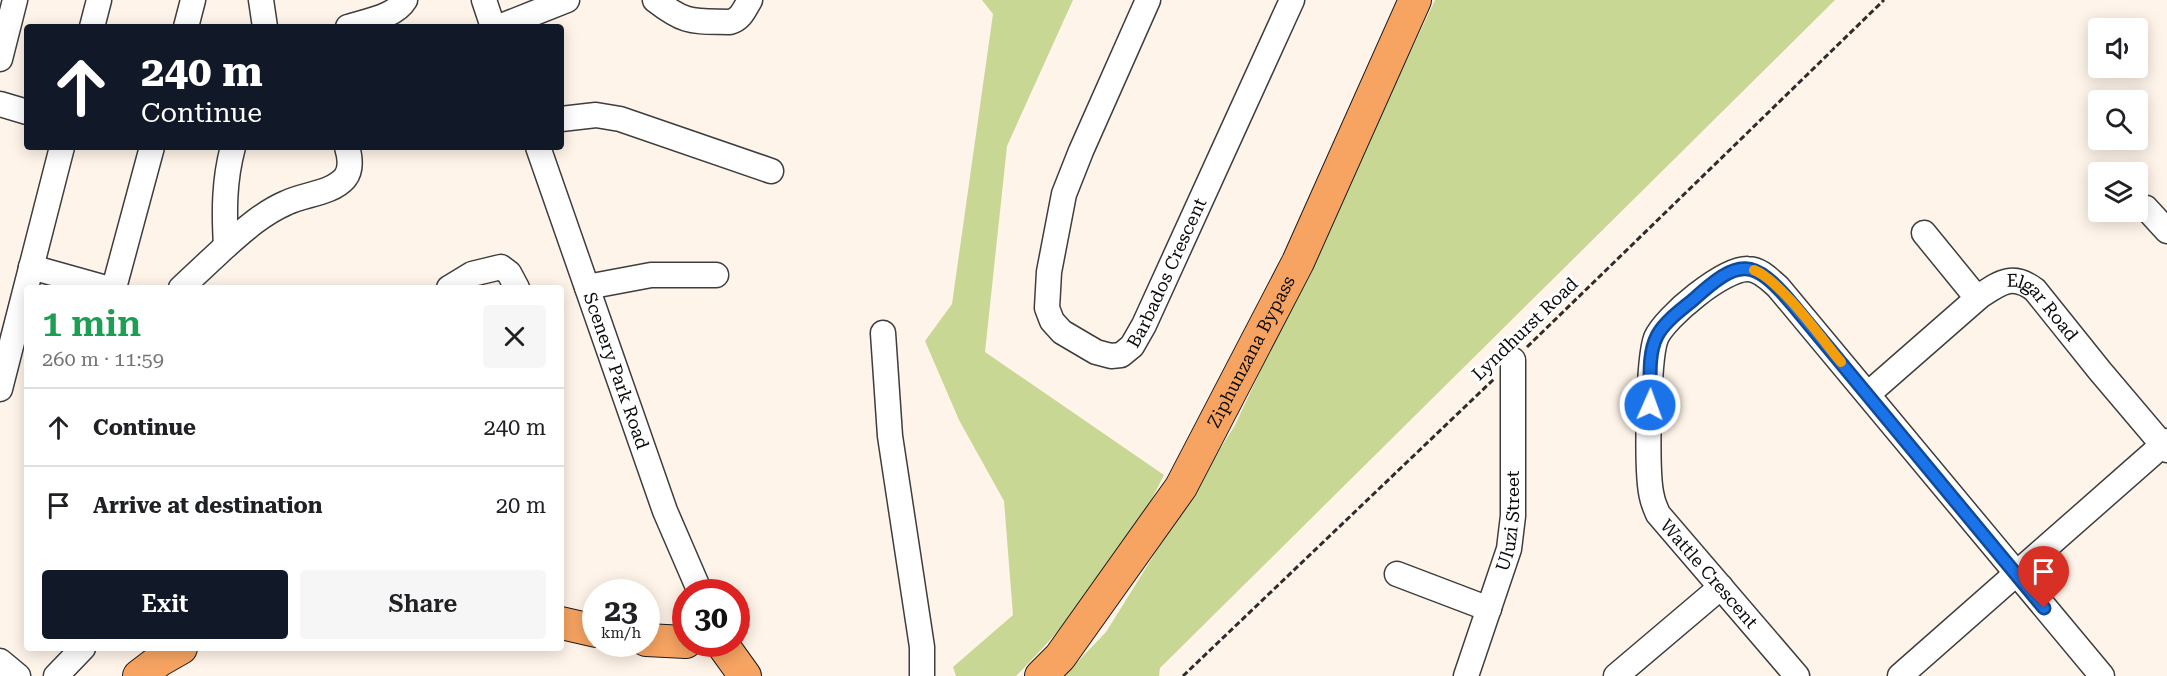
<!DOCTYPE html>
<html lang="en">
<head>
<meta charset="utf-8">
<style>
  :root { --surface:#fff; --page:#f6f6f6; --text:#202124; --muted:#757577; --line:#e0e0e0; --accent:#111827 }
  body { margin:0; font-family:"Roboto Serif",serif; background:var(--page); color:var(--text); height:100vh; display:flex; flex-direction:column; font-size:22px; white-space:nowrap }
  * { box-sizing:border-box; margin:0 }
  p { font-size:20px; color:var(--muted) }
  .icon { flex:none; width:33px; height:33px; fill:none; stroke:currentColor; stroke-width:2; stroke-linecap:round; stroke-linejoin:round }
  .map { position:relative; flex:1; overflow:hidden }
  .panel { position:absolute; left:24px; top:285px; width:540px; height:366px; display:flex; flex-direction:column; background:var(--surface); border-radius:6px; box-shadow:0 3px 15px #0003 }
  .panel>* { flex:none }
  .top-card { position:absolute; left:24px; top:24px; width:540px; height:126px; border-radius:6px; box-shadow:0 3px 15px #0003; background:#111827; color:#fff; overflow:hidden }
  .fabs { position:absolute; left:2088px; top:18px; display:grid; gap:12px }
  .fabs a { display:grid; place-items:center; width:60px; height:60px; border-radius:6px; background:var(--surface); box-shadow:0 3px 15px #0003; font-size:30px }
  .speed { position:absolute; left:582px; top:579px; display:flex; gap:12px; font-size:30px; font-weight:700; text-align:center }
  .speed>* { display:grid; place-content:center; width:78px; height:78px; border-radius:50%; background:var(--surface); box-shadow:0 3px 15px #0003; line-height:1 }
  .speed small { font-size:15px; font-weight:400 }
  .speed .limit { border:9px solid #d22; background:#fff; color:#111 }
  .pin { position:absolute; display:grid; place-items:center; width:51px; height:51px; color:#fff; margin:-62px -26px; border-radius:50% 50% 50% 0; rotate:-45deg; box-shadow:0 0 6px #0007 }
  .pin .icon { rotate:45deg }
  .me { position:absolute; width:66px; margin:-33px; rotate:2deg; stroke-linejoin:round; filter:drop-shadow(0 0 4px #0008) }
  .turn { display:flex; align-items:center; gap:21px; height:126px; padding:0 18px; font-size:27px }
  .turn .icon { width:78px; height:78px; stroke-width:2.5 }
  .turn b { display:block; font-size:42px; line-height:51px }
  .round { display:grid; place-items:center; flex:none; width:63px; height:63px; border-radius:6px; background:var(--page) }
  .summary { display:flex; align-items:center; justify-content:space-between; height:102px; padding:0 18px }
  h1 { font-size:36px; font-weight:600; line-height:45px; color:#1e9e55 }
  .button { display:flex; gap:12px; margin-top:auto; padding:12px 18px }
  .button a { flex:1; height:69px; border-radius:6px; background:var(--accent); color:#fff; font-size:24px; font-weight:600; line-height:69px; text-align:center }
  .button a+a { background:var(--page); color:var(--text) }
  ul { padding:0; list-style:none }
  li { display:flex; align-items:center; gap:18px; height:78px; padding:0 18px; border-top:2px solid var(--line) }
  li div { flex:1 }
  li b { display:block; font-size:22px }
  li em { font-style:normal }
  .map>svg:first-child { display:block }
  .forest { fill:#c8d894 }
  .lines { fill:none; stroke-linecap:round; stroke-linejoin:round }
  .minor-casing { stroke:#3e3e3e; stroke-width:27 }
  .major-casing { stroke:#1c1c1c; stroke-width:34 }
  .path { stroke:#2d2d2d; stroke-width:3; stroke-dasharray:6 3; stroke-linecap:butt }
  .minor { stroke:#fff; stroke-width:24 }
  .major { stroke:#f7a462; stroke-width:32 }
  .route-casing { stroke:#114b97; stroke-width:15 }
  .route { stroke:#1a73e8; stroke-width:10 }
  .slow { stroke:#f59e0b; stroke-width:10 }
  .labels { text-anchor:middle; stroke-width:6; stroke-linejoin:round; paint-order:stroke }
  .street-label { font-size:18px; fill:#0b0b0b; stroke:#fff }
</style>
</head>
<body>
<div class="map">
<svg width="2167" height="676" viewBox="0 0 2167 676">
  <rect width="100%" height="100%" fill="#fff4e9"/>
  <path class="forest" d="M982 0H1073L1007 146 985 352 1164 475C1154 494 1145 514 1133 532 1102 581 1057 635 1016 676H956L953 667 1013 615 1004 501 959 420 925 341 952 304 993 14Z
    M1435 0H1835L1160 668 1159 676H1064L1106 632 1235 425Z"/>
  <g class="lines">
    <g class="minor-casing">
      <g id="minor">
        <path d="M261 0 265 27"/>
        <path d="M484 0 493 27"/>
        <path d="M655 0C686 24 692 21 730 22 741 19 744 10 750 0"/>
        <path id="s1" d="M1148 0 1081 151 1064 194 1049 272 1047 308 1052 321 1062 332 1096 352 1111 356 1121 355 1132 346 1144 325 1292 0"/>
        <path d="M92 27 99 0"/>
        <path d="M186 27 193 0"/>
        <path d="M348 27C366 21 395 17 405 0"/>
        <path d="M499 27 567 0"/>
        <path d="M0 59 15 0"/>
        <path d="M0 104 27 112"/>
        <path d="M561 119 596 115 620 119 771 171"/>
        <path d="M233 147C224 180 224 212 226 246 244 230 263 213 286 203 304 194 331 194 345 178 352 169 350 157 347 147"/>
        <path id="s2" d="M538 147 665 511 700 592"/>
        <path d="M2146 208 2167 231"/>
        <path d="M1924 233 1977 298"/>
        <path d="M31 267 106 288"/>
        <path d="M587 287 651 275H716"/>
        <path d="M114 288 152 147"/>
        <path d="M181 288 226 246"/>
        <path d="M449 288 472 274 501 267 509 273 517 288"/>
        <path d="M883 333 890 436 922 647V676"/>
        <path d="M0 389 62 147"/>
        <path id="s3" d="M1868 394 1980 296C2001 282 2013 273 2035 290L2100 371 2167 450"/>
        <path d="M1397 574 1489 609"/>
        <path d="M0 661 18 676"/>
        <path d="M56 676 83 648"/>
        <path id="s4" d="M1466 676 1509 549 1513 516V360"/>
        <path d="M1616 676 1721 587"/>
        <path d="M1797 676 1658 514C1656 509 1653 503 1652 497 1646 475 1648 359 1656 338 1665 317 1724 268 1748 269 1760 269 1770 280 1778 287L2102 676"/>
        <path d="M1900 676 2167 441"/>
      </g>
    </g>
    <g class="major-casing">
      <g id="major">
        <path d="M561 623 596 631"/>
        <path d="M646 640 686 642"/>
        <path d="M722 644 745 676"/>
        <path d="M139 676 160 660 181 648"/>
        <path id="s5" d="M1041 676 1060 657 1181 487 1298 262 1415 0"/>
      </g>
    </g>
    <path class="path" d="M1527 347 1884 0
      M1183 676 1494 379"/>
    <use href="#minor" class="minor"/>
    <use href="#major" class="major"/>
  </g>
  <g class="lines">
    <g class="route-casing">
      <path id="route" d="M1650 405C1651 384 1647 355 1657 336 1664 322 1681 310 1693 300 1739 258 1753 257 1793 305L2044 608"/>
    </g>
    <use href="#route" class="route"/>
    <path class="slow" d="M1754 270C1780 280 1821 338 1841 362"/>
  </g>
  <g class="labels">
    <g class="street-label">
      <text dy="6" stroke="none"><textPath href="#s1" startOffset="516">Barbados Crescent</textPath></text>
      <text dy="6" stroke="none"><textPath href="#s3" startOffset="226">Elgar Road</textPath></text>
      <text transform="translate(1525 329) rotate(-44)" y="6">Lyndhurst Road</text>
      <text dy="6" stroke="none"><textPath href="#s5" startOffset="388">Ziphunzana Bypass</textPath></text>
      <text dy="6" stroke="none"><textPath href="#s2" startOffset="237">Scenery Park Road</textPath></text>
      <text dy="6" stroke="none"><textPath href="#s4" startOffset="162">Uluzi Street</textPath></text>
      <text transform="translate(1709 574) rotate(49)" y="6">Wattle Crescent</text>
    </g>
  </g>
</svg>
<div class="fabs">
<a><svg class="icon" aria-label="sound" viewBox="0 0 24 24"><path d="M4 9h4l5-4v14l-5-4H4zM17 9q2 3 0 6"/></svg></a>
<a><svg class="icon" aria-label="search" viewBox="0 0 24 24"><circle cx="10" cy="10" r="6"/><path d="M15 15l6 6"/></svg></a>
<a><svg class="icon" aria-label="layers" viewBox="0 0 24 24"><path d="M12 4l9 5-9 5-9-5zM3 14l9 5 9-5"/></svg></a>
</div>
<div class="speed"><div>23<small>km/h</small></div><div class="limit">30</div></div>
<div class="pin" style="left:2044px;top:608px;background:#d93025"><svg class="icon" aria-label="arrive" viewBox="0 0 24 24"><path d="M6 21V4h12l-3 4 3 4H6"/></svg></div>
<svg class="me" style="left:1650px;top:405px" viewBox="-20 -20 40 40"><circle r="17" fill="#1a73e8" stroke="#fff" stroke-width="3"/><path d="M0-11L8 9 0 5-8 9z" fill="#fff"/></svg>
<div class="top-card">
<div class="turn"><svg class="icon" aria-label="ahead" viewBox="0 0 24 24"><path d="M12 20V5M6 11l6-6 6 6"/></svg><div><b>240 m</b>Continue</div></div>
</div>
<section class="panel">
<div class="summary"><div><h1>1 min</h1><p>260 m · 11:59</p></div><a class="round"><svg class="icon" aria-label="close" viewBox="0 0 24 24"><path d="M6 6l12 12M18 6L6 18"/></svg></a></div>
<ul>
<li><svg class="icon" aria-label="ahead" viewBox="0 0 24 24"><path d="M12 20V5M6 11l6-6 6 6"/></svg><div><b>Continue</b></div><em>240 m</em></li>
<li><svg class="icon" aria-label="arrive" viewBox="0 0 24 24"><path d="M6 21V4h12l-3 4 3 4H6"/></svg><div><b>Arrive at destination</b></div><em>20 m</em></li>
</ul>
<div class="button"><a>Exit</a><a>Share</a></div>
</section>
</div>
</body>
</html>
